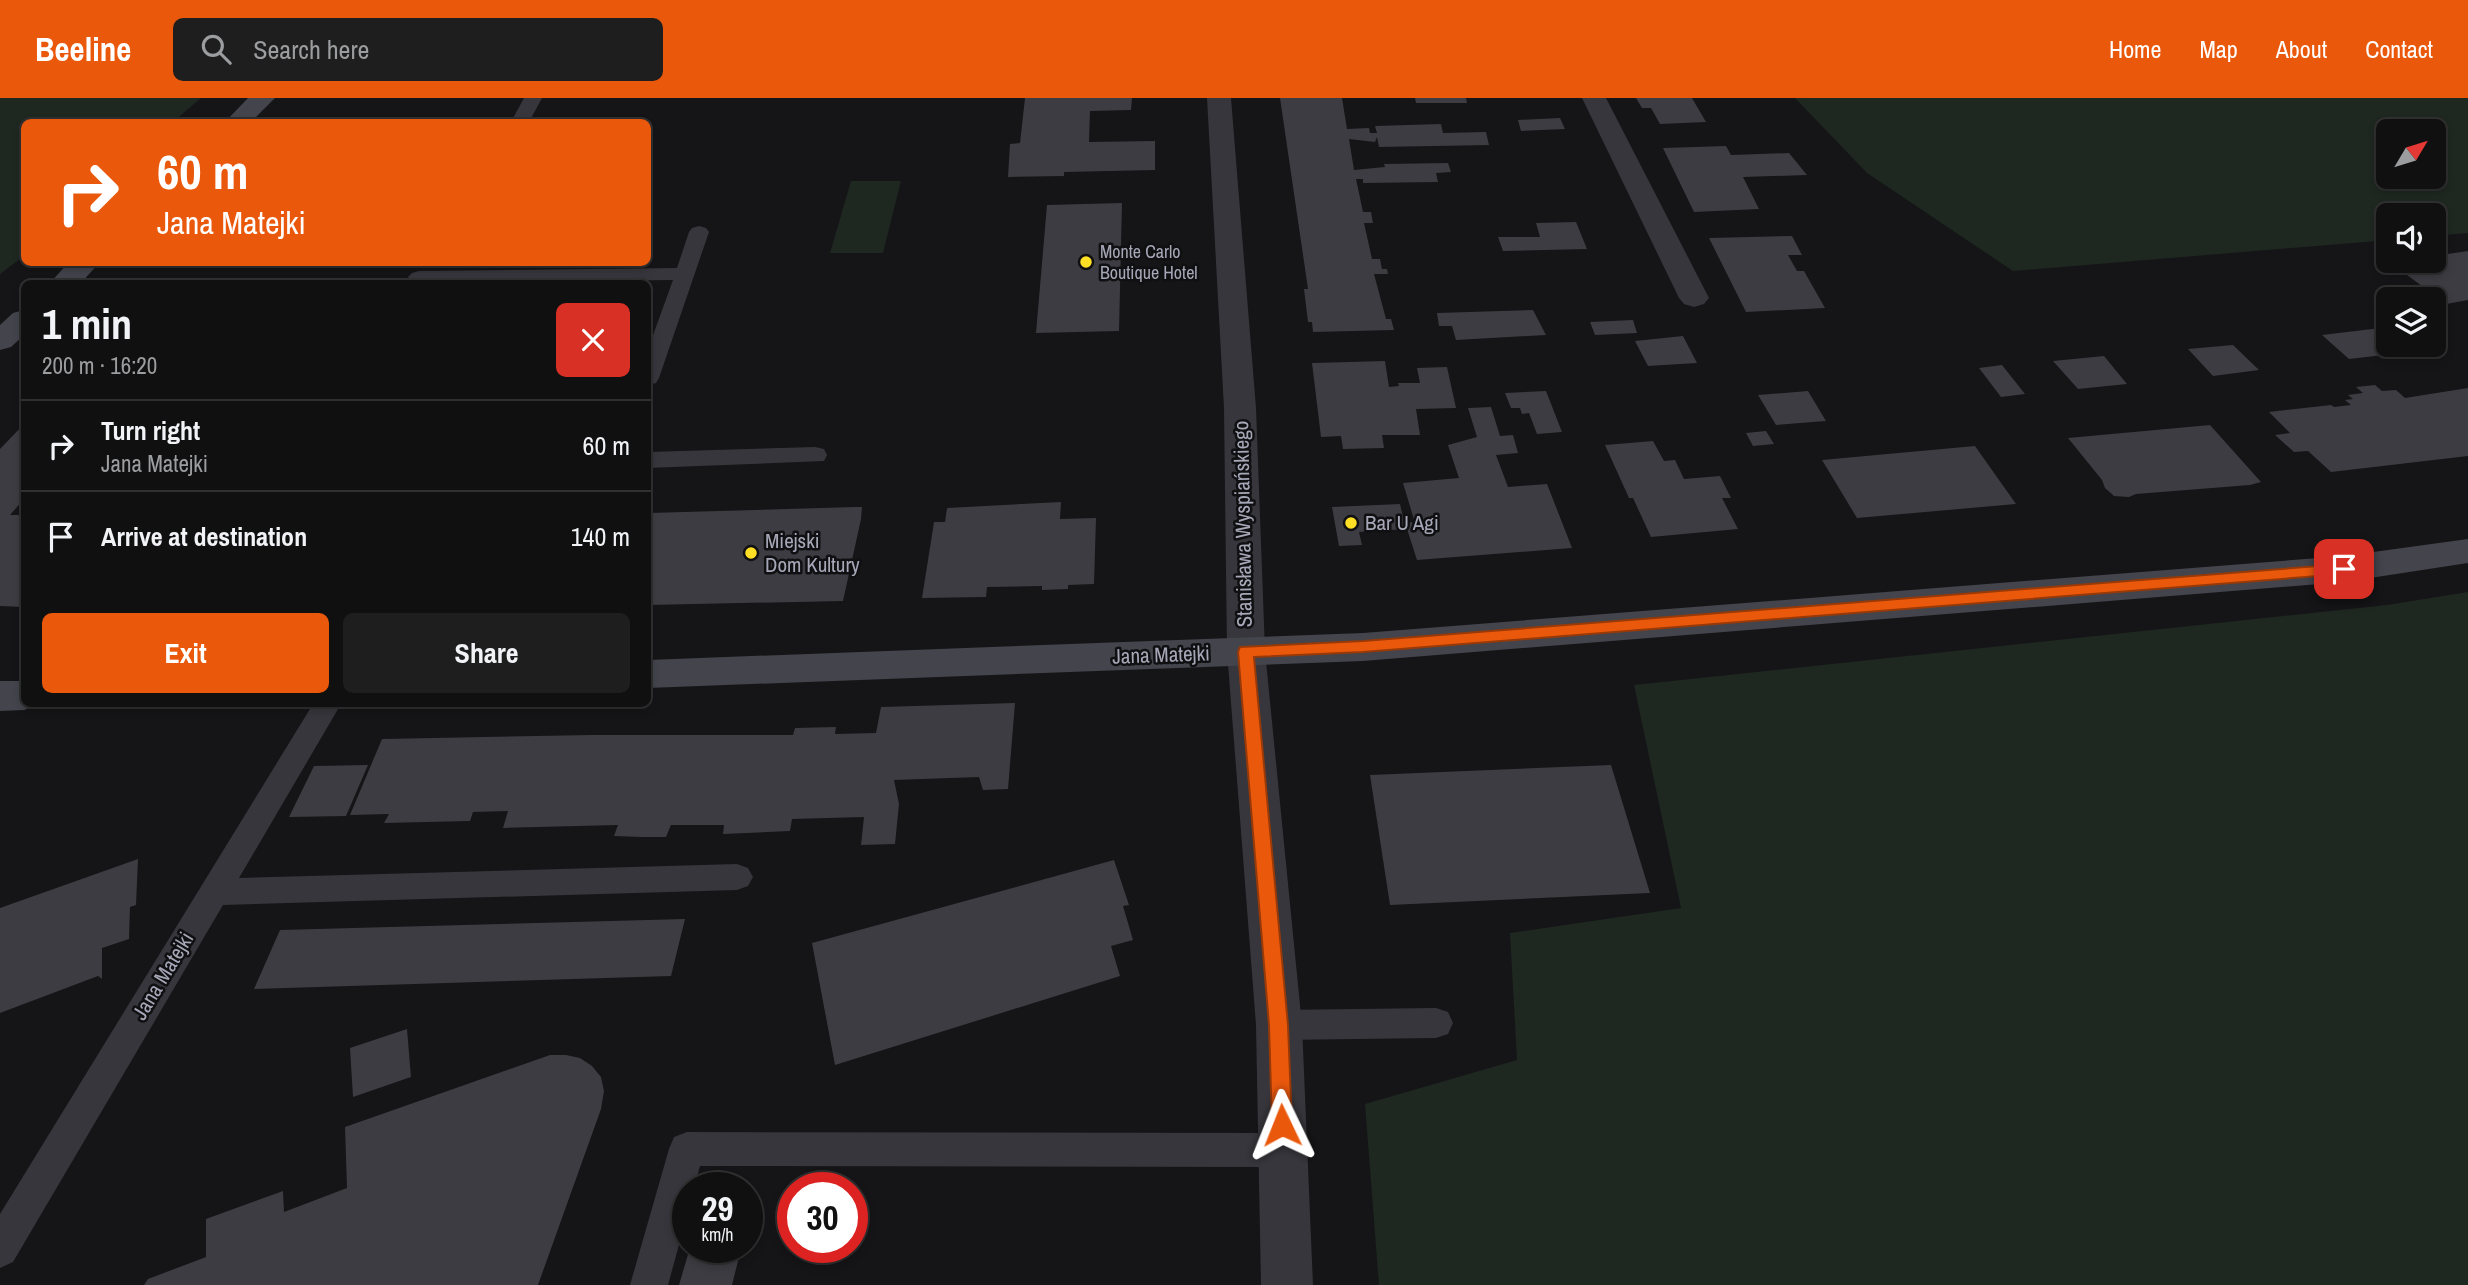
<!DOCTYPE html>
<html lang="en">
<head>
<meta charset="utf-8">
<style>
  :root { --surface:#101011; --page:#1e1e1f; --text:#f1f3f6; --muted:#9c9d9f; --line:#303031; --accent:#ea580c }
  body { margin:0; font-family:"Archivo Narrow",sans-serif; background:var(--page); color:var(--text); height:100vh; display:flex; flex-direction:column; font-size:26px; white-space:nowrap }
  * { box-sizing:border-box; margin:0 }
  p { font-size:23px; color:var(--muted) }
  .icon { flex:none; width:38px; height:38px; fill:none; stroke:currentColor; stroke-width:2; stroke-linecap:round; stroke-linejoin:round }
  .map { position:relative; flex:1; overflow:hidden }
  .details { position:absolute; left:21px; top:182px; width:630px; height:427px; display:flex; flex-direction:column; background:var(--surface); border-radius:10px; box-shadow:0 4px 10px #0003,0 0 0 2px var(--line) }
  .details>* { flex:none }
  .banner { position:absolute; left:21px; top:21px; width:630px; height:147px; border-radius:10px; box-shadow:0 4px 10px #0003,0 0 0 2px var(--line); background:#ea580c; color:#fff; overflow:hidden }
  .needle { width:46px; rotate:52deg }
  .tools { position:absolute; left:2376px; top:21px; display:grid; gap:14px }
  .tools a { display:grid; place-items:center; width:70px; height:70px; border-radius:10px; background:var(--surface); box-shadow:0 4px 10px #0003,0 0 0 2px var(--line); font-size:35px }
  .speed { position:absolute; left:672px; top:1074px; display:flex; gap:14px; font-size:35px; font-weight:700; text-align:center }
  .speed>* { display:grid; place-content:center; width:91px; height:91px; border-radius:50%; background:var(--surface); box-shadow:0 4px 10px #0003,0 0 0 2px var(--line); line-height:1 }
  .speed small { font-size:18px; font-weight:400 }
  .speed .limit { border:10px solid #d22; background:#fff; color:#111 }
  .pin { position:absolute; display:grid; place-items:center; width:60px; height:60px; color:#fff; margin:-30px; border-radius:14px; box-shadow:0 4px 10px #0006 }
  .me { position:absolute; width:77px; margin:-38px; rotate:358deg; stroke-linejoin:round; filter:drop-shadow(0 0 5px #0008) }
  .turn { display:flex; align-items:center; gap:24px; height:147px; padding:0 21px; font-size:32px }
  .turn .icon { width:91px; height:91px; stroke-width:2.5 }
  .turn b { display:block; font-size:49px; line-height:60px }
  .round { display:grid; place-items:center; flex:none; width:74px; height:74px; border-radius:10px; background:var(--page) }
  .head { display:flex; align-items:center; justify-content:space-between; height:119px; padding:0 21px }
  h1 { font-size:42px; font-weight:700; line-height:52px }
  .action { display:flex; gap:14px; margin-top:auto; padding:14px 21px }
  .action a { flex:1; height:80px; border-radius:10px; background:var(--accent); color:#fff; font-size:28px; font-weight:700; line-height:80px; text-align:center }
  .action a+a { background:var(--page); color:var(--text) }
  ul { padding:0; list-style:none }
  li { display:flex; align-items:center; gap:21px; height:91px; padding:0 21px; border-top:2px solid var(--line) }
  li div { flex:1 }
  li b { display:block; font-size:26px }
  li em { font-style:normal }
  header { display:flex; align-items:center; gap:42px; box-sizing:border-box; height:98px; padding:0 35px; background:var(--accent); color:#fff }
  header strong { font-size:33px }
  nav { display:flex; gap:38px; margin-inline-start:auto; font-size:24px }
  .search { width:490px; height:63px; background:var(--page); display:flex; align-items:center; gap:18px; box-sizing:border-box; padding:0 24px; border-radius:10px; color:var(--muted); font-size:26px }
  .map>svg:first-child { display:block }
  .green { fill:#1f2721; fill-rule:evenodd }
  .building { fill:#3c3c42 }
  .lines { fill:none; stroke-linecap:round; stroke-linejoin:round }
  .lane { fill:#36363c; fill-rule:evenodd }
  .street { fill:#36363c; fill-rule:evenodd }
  .secondary { fill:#43444c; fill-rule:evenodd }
  .route { fill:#ea580c; stroke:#983908; stroke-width:2 }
  .poi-dot { fill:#ffe025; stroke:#101012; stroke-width:2.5 }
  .labels { text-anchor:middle; stroke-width:5; stroke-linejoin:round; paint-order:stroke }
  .far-poi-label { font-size:18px; fill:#a6a8b8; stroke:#101012; text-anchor:start }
  .poi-label { font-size:21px; fill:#a6a8b8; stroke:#101012; text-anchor:start }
  .street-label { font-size:21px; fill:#a6a8b8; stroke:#101012 }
</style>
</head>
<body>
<header>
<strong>Beeline</strong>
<div class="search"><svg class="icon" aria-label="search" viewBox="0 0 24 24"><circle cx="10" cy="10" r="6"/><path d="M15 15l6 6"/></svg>Search here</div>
<nav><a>Home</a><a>Map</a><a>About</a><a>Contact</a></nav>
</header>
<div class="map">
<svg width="2468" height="1187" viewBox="0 0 2468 1187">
  <rect width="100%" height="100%" fill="#151517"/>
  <path class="green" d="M0 0H201L173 24H24V158L0 176Z
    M1795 0H2468V135L2434 138V117H2389V142L2013 173 1867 75ZM2389 33H2434V79H2389Z
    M851 83H901L883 155H830Z
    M2468 494V1187H1379L1365 1006 1517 962 1510 835 1681 810 1634 587 2387 507Z"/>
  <path class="building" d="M1025 0H1132L1131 12 1090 13 1089 44 1155 43V72L1064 74V78L1008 79 1010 46 1020 45Z
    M1280 0H1342L1347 31 1369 30 1370 35H1377L1375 28 1441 26 1443 35 1486 34 1489 47 1379 49 1377 39 1375 44 1349 41 1354 72 1385 69 1384 66 1448 65 1451 74 1436 75 1438 84 1363 85V81H1356L1363 114H1371L1373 125H1364L1372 161H1380L1382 171H1387L1388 176H1374L1386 221H1391L1394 232 1313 234 1312 224H1308L1304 191H1308Z
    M1415 0H1466L1467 5H1416Z
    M1636 0H1692L1706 24 1660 26 1651 10H1642Z
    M1560 20 1565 31 1521 33 1518 22Z
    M1726 48 1731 57 1789 55 1807 77 1743 79 1759 111 1694 114 1663 50Z
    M1122 105 1119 233 1036 235 1047 107Z
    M1576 124 1587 151 1503 153 1498 139H1540L1536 125Z
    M1792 138 1802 157H1788L1797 173H1804L1825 210 1746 214 1709 140Z
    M2468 153V202L2446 206 2391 165 2434 163V158Z
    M1533 212 1546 237 1456 242 1452 228H1439L1437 215Z
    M1633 222 1637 235 1595 237 1590 224Z
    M2389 229V247H2433L2437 251 2349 261 2322 237Z
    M1683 238 1697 265 1648 268 1635 243Z
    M2233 247 2259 272 2213 278 2188 251Z
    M2104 258 2127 286 2078 291 2053 263Z
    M1385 263 1389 289 1399 288 1398 285H1420L1417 270 1447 269 1456 310 1416 311 1420 337H1382L1384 350 1343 351 1341 338 1321 339 1312 265Z
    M2002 267 2025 296 2001 299 1979 270Z
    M2375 287 2382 293 2396 292 2405 300 2468 290V358L2331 374 2308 353 2294 354 2275 337 2290 335 2269 314 2331 307 2334 309 2351 307 2345 302 2353 301 2348 297 2363 295 2356 289Z
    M1546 293 1562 334 1537 336 1529 315 1522 316 1520 310H1511L1505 295Z
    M1808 293 1826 323 1776 327 1758 297Z
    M1491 309 1500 338 1513 337 1518 355 1496 357 1508 389 1547 386 1572 450 1417 462 1407 431 1359 434 1362 447 1339 448 1332 409 1400 406 1404 423 1415 425 1403 385 1459 380 1448 347 1477 339 1468 310Z
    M24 326V401L10 417H24V509L0 508V351Z
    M2210 327 2261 384 2250 387 2136 396 2129 399 2114 398 2105 390 2102 382 2068 340Z
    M1766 333 1774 346 1753 348 1746 335Z
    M1653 343 1664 363 1675 362 1684 381 1720 378 1731 400H1722L1738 431 1651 439 1633 400H1629L1605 347Z
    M1975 348 2016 406 1857 420 1822 362Z
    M1061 404 1060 421 1096 420 1094 486 1068 487V491L1042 492V488L987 489 986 499 922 500 934 424H945L947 410Z
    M855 409H862L861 421 843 503 648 507V415Z
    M1015 605 1008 691 983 692 979 679 894 682 899 706 895 746 861 747 864 719 792 721 790 733 723 736 724 727H671L666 739H641L614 738 618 727 503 730 508 713 473 714 470 723 384 725 389 716 350 717 382 641 592 637H793L795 630 836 629 835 636 876 635 881 609Z
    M368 667 346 718 289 719 314 668Z
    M1611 667 1650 795 1390 807 1370 677Z
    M138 761 136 807 130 809 129 841 102 850V881L98 878 0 915V810Z
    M1114 762 1129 807 1123 808 1133 842 1111 848 1120 878 835 967 812 845Z
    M685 821 671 878 254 891 280 832Z
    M407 931 411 979 353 999 350 950Z
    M550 957H566L580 960 592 968 601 979 604 993 601 1011 538 1187H144L148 1181 206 1159V1121L283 1093 284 1114 347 1090 345 1029Z
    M689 1153 740 1155 732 1187H679Z"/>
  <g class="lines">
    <path class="lane" d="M524 0H542L529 24H511Z
      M699 128 706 130 709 134 659 280 656 285 648 287V251L673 182 419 185 412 183 408 179 412 175 419 173 677 170 689 134 692 130Z
      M815 349 824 351 827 357 824 363 648 370V354Z
      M313 606H341L239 780 737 766 748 770 753 779 748 788 737 792 223 807 13 1164 0 1170V1116Z
      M1436 910 1448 914 1453 925 1448 936 1436 940 1279 942 1267 938 1262 927 1267 916 1279 912Z
      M687 1034 1282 1035 1295 1040 1300 1052 1295 1064 1282 1069 700 1068 694 1090H688V1114L668 1187H630L669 1051 674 1039Z"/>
    <path class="street" d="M1207 0H1231L1256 310 1265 553 1302 927 1313 1187H1261L1256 927 1227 553 1224 310Z
      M1582 0H1606L1709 200 1704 206 1694 209 1684 206 1679 200Z"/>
    <path class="secondary" d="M248 0H275L251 24H225Z
      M69 164H100L80 186H49Z
      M24 212V237L11 249 0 252V227L13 215Z
      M2468 441V465L2344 484 1363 563 648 590V562L1363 535 2344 458Z
      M0 583H24V606L38 607 24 612 0 613Z"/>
  </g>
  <path class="route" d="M2344 466 2352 471 2344 476 1363 554 1254 559 1288 927 1292 1027 1289 1034 1282 1037 1275 1034 1272 1027 1269 927 1238 554 1240 549 1363 543Z"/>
  <g class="poi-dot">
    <circle cx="1086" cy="164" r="7"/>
    <circle cx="1351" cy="425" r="7"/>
    <circle cx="751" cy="455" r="7"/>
  </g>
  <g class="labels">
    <g class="far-poi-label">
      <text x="1100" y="160">Monte Carlo<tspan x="1100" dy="21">Boutique Hotel</tspan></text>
    </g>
    <g class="poi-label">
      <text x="1365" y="432">Bar U Agi</text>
      <text x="765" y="450">Miejski<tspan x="765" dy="24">Dom Kultury</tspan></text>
    </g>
    <g class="street-label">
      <text transform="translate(1243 426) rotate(-91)" y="7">Stanisława Wyspiańskiego</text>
      <text transform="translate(1161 557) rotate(-2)" y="7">Jana Matejki</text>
      <text transform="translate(163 878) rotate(-59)" y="7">Jana Matejki</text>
    </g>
  </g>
</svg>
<div class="tools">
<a><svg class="needle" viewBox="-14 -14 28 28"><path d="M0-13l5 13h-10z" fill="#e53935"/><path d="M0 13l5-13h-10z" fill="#9c9d9f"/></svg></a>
<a><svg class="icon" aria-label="sound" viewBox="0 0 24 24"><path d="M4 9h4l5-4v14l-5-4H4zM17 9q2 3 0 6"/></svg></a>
<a><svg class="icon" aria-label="layers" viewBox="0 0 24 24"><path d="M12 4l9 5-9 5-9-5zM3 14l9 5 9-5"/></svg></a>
</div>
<div class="speed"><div>29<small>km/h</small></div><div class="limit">30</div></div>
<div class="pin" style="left:2344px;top:471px;background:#d93025"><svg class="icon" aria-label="arrive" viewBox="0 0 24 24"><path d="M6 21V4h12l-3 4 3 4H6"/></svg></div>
<svg class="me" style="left:1282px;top:1027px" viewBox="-20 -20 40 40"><path d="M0-17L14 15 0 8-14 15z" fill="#ea580c" stroke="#fff" stroke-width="4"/></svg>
<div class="banner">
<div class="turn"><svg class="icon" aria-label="right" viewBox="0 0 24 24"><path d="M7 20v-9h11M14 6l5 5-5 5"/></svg><div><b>60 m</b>Jana Matejki</div></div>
</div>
<section class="details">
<div class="head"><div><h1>1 min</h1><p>200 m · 16:20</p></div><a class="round" style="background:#d93025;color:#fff"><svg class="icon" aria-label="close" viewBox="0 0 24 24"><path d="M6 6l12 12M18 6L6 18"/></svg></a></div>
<ul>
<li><svg class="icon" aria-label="right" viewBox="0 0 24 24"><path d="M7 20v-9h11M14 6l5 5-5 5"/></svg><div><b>Turn right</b><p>Jana Matejki</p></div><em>60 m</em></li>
<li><svg class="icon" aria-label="arrive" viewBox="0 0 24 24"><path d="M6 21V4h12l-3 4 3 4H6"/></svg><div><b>Arrive at destination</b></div><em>140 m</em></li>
</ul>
<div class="action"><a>Exit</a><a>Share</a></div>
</section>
</div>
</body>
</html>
